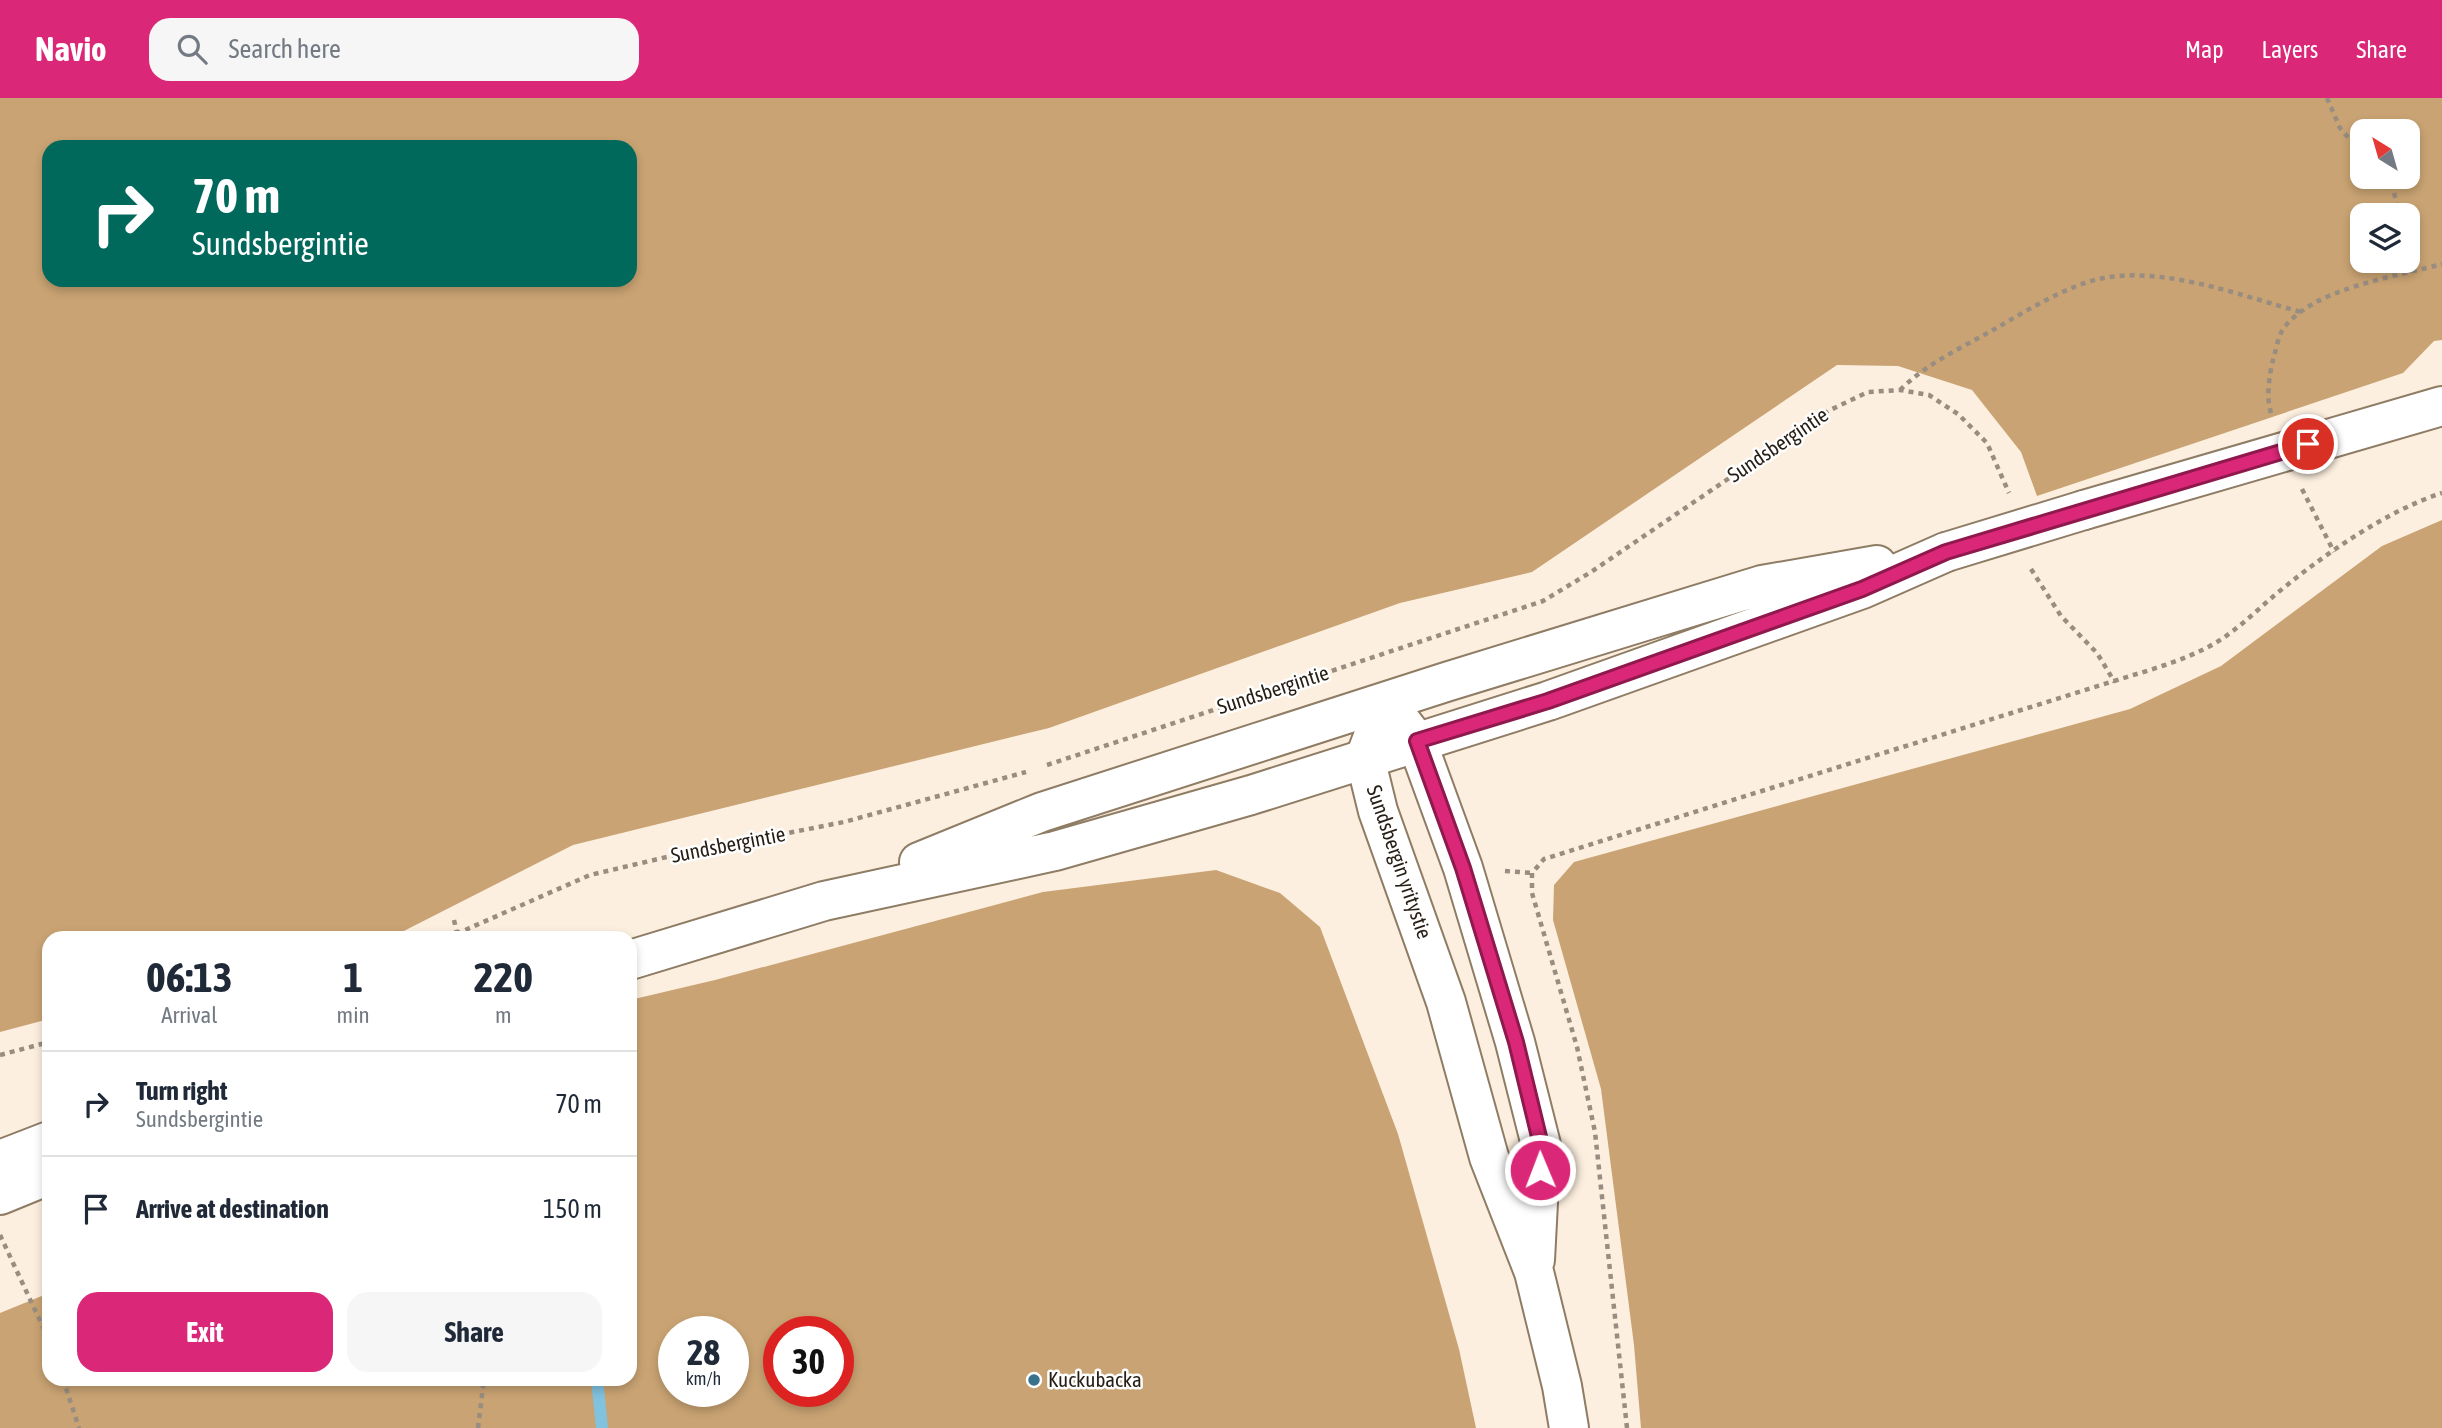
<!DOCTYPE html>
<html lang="en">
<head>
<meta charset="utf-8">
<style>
  :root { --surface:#fff; --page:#f6f6f7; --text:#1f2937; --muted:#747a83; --line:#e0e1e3; --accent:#db2777 }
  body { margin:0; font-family:"Asap Condensed",sans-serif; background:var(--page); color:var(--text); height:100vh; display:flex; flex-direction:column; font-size:26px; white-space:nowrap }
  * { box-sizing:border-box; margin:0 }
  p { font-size:23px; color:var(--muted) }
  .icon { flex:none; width:38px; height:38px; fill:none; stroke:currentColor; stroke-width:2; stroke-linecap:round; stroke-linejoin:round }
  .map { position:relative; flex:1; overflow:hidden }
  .details { position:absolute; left:42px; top:833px; width:595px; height:455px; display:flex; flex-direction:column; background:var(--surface); border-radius:21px; box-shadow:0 4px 10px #0003 }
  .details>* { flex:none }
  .top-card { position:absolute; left:42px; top:42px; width:595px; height:147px; border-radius:21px; box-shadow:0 4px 10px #0003; background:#00695c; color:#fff; overflow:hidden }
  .needle { width:46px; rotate:323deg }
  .buttons { position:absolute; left:2350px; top:21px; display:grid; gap:14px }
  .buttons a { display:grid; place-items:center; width:70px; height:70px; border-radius:14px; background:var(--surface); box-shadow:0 4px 10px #0003; font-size:35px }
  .speed { position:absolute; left:658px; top:1218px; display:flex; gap:14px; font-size:35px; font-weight:700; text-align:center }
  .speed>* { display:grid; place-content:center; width:91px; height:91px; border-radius:50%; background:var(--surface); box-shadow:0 4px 10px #0003; line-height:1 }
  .speed small { font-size:18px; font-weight:400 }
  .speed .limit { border:10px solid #d22; background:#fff; color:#111 }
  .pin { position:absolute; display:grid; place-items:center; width:60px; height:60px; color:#fff; margin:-30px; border:4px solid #fff; border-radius:50%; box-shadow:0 2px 7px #0007 }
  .me { position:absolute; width:77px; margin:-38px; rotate:359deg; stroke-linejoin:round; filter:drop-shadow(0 0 5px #0008) }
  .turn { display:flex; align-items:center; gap:24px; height:147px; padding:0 35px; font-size:32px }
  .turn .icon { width:91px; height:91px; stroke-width:2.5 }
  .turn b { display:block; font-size:49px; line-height:60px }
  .eta { display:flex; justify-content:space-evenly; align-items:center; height:119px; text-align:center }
  .eta b { font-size:42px; font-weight:700; line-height:49px }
  .cta { display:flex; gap:14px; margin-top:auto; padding:14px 35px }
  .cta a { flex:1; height:80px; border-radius:21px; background:var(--accent); color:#fff; font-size:28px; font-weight:700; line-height:80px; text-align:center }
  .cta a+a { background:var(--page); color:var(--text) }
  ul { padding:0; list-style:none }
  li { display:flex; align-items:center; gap:21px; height:105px; padding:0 35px; border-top:2px solid var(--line) }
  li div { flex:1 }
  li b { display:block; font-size:26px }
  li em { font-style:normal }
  header { display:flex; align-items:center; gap:42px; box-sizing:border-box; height:98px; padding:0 35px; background:var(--accent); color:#fff }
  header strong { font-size:33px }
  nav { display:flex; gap:38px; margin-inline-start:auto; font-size:24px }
  .search { width:490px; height:63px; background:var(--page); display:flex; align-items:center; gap:18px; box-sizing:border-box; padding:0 24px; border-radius:21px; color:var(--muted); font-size:26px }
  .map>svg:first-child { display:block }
  .forest { fill:#c9a373; fill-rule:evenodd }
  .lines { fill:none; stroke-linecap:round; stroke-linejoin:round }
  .stream { stroke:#81c2df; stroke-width:12 }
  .minor-casing { stroke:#8f7c64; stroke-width:42 }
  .secondary-casing { stroke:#8f7c64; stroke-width:42 }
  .path { stroke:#988d80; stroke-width:4.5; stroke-dasharray:5 5; stroke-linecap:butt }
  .minor { stroke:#fff; stroke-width:38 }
  .secondary { stroke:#fff; stroke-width:38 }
  .secondary-bridge-casing { stroke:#8f7c64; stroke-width:42; stroke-linecap:butt }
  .secondary-bridge { stroke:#fff; stroke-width:38 }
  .route-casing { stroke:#8e194d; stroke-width:18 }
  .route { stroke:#db2777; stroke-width:12 }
  .poi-dot { fill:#38728b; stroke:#fefefe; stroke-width:2.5 }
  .labels { text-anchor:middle; stroke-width:5; stroke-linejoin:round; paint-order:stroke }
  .street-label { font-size:21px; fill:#261e15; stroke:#fefefe }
  .poi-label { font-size:21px; fill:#261e15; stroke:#fefefe; text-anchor:start }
</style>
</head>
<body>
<header>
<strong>Navio</strong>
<div class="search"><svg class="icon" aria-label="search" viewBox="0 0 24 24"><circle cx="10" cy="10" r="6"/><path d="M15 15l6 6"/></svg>Search here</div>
<nav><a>Map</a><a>Layers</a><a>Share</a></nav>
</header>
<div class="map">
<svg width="2442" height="1330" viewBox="0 0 2442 1330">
  <rect width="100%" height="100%" fill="#fcefdf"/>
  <path class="forest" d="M0 0H2442V242L2434 243 2403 275 2037 398 2021 354 1972 292 1898 268 1837 267 1532 474 1400 505 1049 630 573 747 390 840H49V921L0 934ZM2362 33H2408V79H2362ZM49 49H630V182H49ZM2362 117H2408V163H2362Z
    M2442 422V1330H1641L1634 1247 1601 991 1553 822 1554 787 1574 764 2130 611 2221 568 2382 448Z
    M1216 772 1280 795 1320 829 1398 1036 1459 1251 1476 1330H0V1215L49 1195V1281H630V902L715 882 1043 794ZM674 1234H733V1293H674ZM779 1234H838V1293H779Z"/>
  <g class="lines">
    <path class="stream" d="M597 1281 602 1330"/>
    <g class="minor-casing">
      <path id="minor" d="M1386 604 1365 660 1378 713 1446 904 1489 1059 1534 1174 1562 1288 1569 1330
        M1397 618 1417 644 1463 770 1515 944 1541 1047 1535 1162"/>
    </g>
    <g class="secondary-casing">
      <path id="secondary" d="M2084 412 2442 308
        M919 764 1042 714 1446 584 1762 487 1877 467
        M630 862 824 803 1055 753 1251 697 1548 603 1862 491 1946 454
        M0 1062 49 1043
        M0 1097 49 1077"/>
    </g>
    <path class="path" d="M2327 0 2340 30 2362 56
      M2383 79 2393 90 2399 117
      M2408 163 2410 175
      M1900 292C1926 266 1961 250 1993 232 2023 215 2054 195 2088 184 2152 163 2238 197 2301 214
      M2271 315C2266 300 2269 278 2273 262 2276 252 2278 239 2283 231 2313 190 2395 179 2442 166
      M2302 391 2334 454
      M2031 471 2061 518 2097 555 2114 583C2146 573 2180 564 2210 548 2232 536 2250 519 2269 502 2316 462 2383 414 2442 395
      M1047 667 1543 503 1591 474 1828 313 1868 294 1900 292 1929 297 1958 316 1987 345 2009 395
      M1505 773 1532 775
      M454 822 458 840
      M447 840 590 777 671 758 844 724 1026 674
      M0 957 49 944
      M0 1137 49 1242
      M63 1281 79 1330
      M478 1330 484 1281
      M1627 1330 1595 1034 1577 949 1532 795V775L1544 761 2114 583"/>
    <use href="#minor" class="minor"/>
    <use href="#secondary" class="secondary"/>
    <g class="secondary-bridge-casing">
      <path id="secondary-bridge" d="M1946 454 2084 412"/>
    </g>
    <use href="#secondary-bridge" class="secondary-bridge"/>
  </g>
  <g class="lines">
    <g class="route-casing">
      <path id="route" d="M1540 1072 1541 1047 1516 944 1463 770 1417 643 1548 603 1862 491 1946 454 2308 346"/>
    </g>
    <use href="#route" class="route"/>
  </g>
  <circle class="poi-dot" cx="1034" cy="1282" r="7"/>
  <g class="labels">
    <g class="street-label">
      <text transform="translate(1778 347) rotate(-34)" y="7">Sundsbergintie</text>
      <text transform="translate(1273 592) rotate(-18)" y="7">Sundsbergintie</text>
      <text transform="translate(728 747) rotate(-11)" y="7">Sundsbergintie</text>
      <text transform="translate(1399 764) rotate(71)" y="7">Sundsbergin yritystie</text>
    </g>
    <g class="poi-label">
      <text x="1048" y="1289">Kuckubacka</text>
    </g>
  </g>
</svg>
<div class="buttons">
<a><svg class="needle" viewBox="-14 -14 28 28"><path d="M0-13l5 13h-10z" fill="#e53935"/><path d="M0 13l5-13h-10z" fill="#747a83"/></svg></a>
<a><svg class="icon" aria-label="layers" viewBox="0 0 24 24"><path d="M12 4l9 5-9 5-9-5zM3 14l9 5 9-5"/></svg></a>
</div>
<div class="speed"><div>28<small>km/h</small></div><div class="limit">30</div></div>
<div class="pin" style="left:2308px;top:346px;background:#d93025"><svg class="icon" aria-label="arrive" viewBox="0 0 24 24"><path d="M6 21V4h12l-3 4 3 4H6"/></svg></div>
<svg class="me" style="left:1540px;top:1072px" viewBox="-20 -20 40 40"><circle r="17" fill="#db2777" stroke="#fff" stroke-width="3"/><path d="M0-11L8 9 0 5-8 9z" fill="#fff"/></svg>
<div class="top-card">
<div class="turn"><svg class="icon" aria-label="right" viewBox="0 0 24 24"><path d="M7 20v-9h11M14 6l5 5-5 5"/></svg><div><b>70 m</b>Sundsbergintie</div></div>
</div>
<section class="details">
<div class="eta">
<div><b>06:13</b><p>Arrival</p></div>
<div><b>1</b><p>min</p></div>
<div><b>220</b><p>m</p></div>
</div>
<ul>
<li><svg class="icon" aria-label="right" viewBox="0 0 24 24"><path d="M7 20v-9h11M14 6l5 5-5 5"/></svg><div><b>Turn right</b><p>Sundsbergintie</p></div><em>70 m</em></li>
<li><svg class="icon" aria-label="arrive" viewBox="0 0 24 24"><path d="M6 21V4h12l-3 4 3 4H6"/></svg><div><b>Arrive at destination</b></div><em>150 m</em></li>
</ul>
<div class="cta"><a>Exit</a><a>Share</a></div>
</section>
</div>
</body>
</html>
